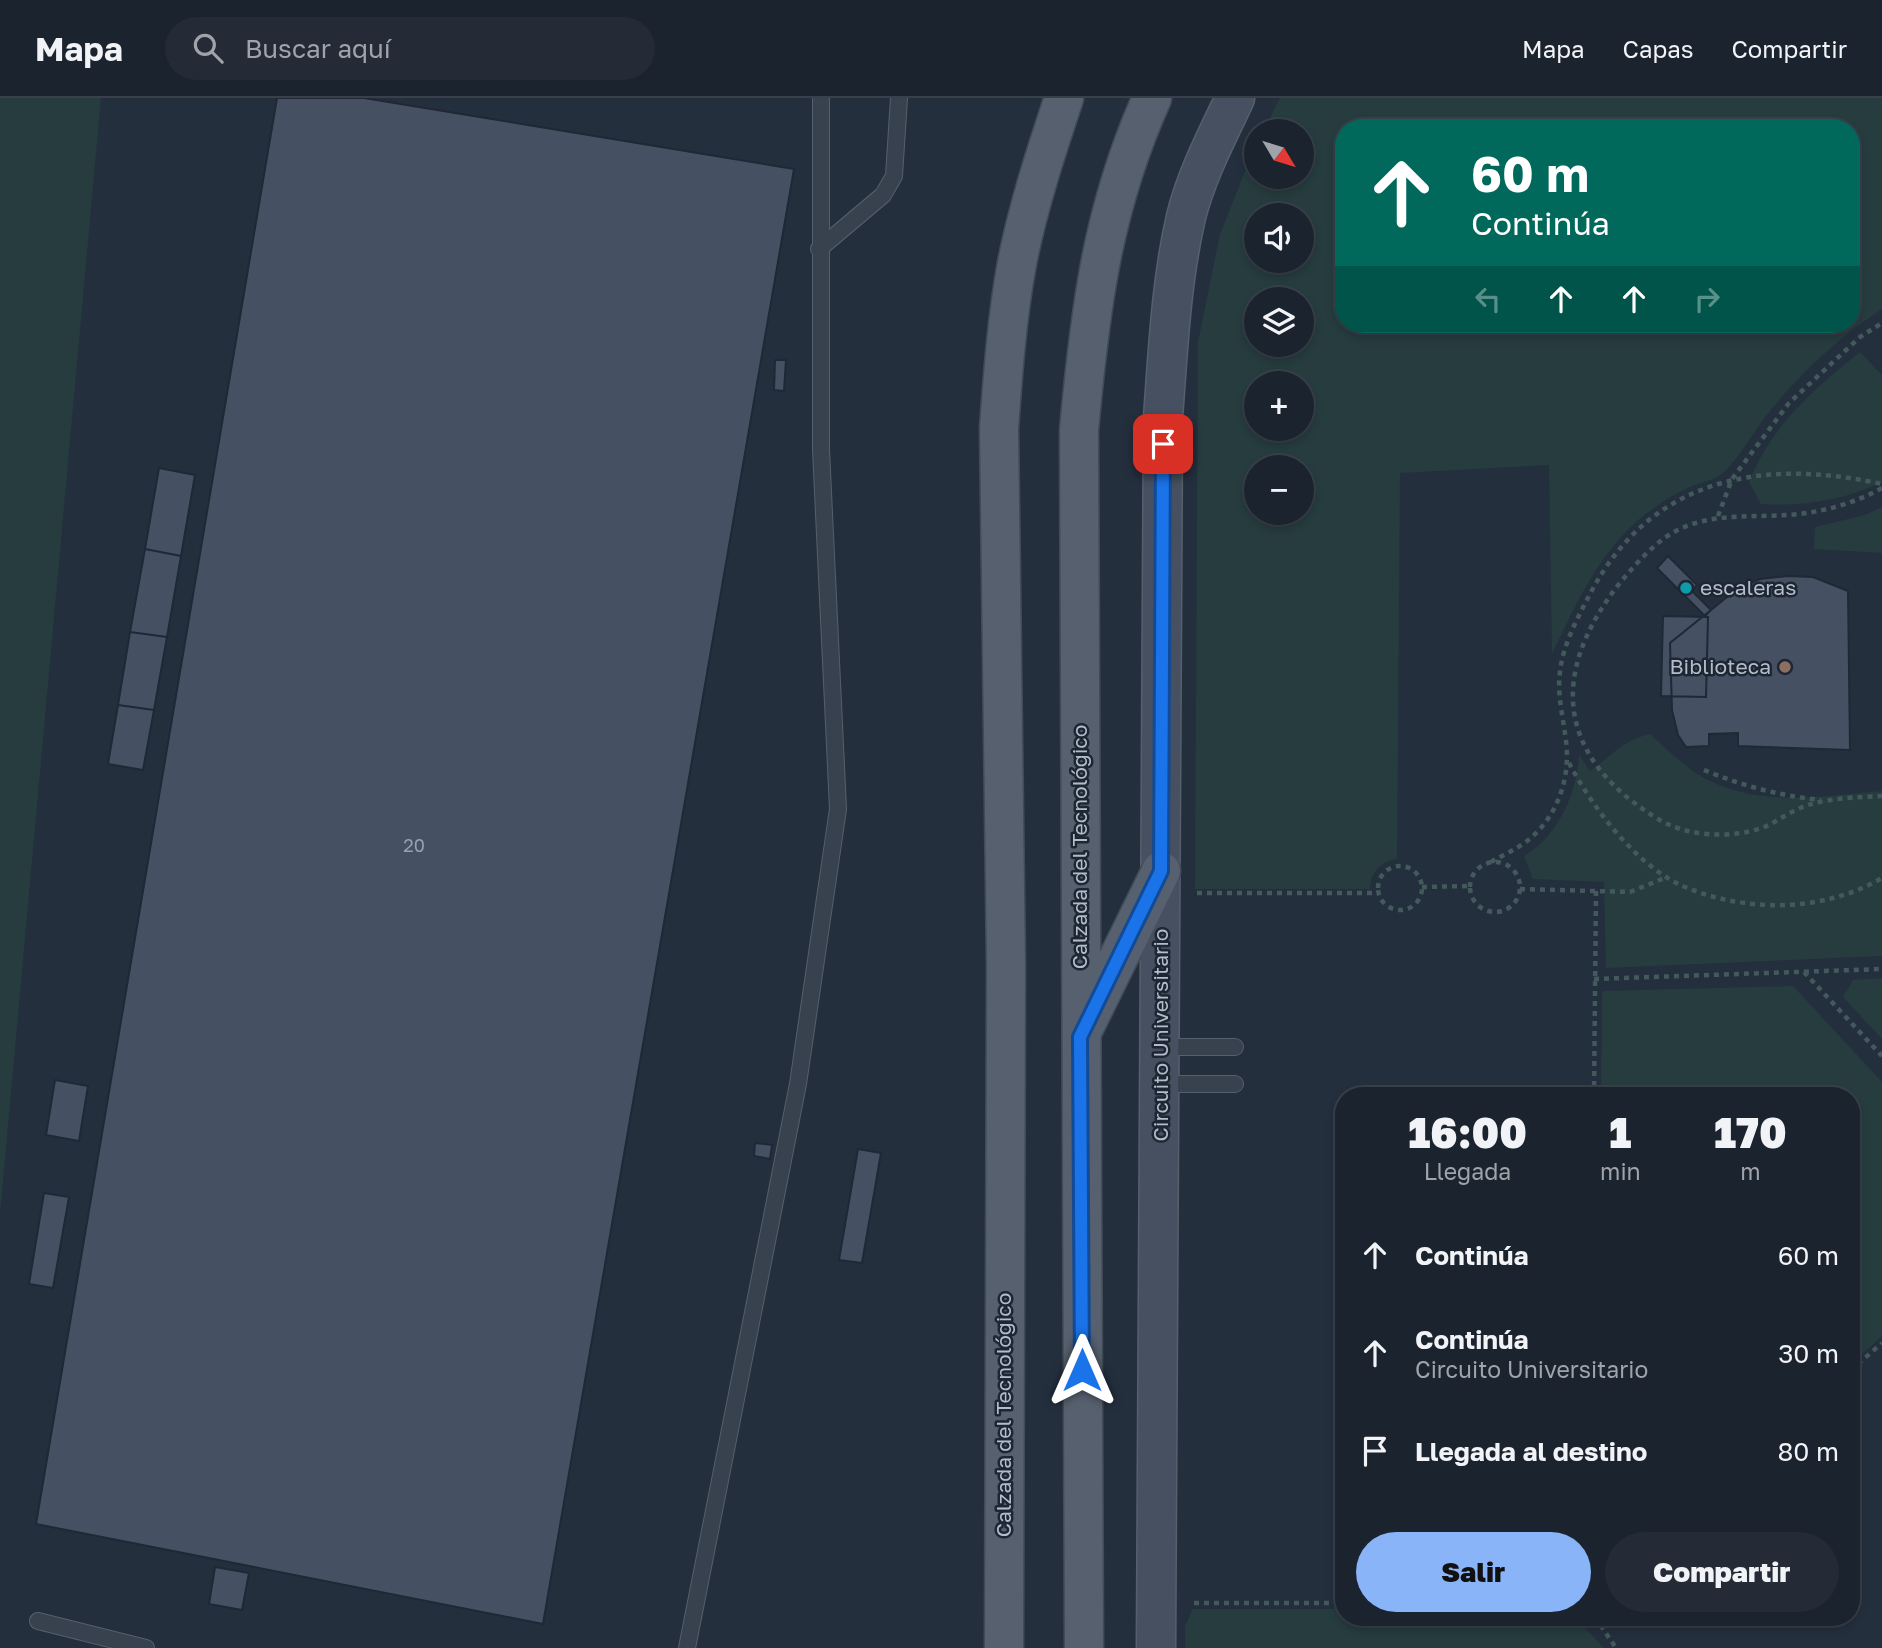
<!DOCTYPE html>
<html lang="es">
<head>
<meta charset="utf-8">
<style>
  :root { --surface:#1b232e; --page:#242b36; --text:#f1f3f6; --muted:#a0a4aa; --line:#39404a; --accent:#8ab4f8 }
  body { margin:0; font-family:"Golos Text",sans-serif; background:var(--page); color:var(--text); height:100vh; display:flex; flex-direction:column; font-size:26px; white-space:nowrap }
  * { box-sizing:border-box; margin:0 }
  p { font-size:23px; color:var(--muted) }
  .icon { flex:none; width:38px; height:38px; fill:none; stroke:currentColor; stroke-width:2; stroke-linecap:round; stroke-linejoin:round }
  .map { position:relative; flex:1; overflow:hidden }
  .side { position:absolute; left:1335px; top:989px; width:525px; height:539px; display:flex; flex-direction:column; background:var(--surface); border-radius:28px; box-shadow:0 4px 10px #0003,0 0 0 2px var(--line) }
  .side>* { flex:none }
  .guide { position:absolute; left:1335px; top:21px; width:525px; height:214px; border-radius:28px; box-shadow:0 4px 10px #0003,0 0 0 2px var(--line); background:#00695c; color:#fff; overflow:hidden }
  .needle { width:46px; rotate:128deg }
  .tools { position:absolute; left:1244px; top:21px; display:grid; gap:14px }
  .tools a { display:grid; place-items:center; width:70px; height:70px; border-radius:50%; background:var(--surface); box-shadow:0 4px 10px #0003,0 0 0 2px var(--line); font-size:35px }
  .pin { position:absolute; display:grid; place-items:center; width:60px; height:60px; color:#fff; margin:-30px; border-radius:14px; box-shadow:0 4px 10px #0006 }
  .me { position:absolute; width:77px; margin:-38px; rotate:0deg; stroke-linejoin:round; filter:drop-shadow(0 0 5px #0008) }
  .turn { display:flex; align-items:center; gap:24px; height:147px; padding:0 21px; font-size:32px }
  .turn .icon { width:91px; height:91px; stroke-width:2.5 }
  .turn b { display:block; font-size:49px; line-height:60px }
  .lanes { display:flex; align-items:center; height:66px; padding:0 21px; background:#0003; justify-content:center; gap:35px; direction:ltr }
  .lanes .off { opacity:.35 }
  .eta { display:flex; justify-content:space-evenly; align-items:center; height:119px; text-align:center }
  .eta b { font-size:42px; font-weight:800; line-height:49px }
  .button { display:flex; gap:14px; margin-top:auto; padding:14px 21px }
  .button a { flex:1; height:80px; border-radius:42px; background:var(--accent); color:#111; font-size:28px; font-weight:800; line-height:80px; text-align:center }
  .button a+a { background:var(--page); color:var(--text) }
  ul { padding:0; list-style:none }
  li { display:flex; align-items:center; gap:21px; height:98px; padding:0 21px }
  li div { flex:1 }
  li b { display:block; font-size:26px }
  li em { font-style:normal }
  header { display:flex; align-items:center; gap:42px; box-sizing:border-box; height:98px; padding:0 35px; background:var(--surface); border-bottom:2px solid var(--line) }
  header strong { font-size:33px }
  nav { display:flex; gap:38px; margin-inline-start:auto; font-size:24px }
  .search { width:490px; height:63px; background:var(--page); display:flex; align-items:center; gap:18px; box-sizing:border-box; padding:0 24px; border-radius:38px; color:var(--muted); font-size:26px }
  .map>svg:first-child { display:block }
  .green { fill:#263c3f; fill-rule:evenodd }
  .building { fill:#455162; stroke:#1f2835; stroke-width:2 }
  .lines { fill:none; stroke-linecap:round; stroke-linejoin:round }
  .lane-casing { stroke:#565f6c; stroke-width:18 }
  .secondary-casing { stroke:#565f6c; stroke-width:41 }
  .primary-casing { stroke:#414a57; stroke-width:41 }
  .path { stroke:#44595c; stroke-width:4.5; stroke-dasharray:5 5; stroke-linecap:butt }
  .lane { stroke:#38414e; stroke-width:16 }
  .secondary { stroke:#465061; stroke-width:38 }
  .primary { stroke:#56606e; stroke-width:38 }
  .route-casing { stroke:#114b97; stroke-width:18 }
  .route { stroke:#1a73e8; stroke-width:12 }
  .culture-dot { fill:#0f9aa8; stroke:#1d2633; stroke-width:2.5 }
  .education-dot { fill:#8d6e63; stroke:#1d2633; stroke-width:2.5 }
  .labels { text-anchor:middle; stroke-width:5; stroke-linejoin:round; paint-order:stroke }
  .number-label { font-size:18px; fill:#98a1af }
  .poi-label { font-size:21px; fill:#b4bcc9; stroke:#1d2633; text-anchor:start }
  .street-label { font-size:21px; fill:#b4bcc9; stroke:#1d2633 }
</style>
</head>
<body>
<header>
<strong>Mapa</strong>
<div class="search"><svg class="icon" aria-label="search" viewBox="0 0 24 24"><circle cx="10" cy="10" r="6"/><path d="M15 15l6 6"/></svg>Buscar aquí</div>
<nav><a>Mapa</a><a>Capas</a><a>Compartir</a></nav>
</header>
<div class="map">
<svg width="1882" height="1550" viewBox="0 0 1882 1550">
  <rect width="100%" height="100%" fill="#242f3e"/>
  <path class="green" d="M0 0H101L0 1116Z
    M1280 0H1882V211C1838 240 1798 277 1766 318 1752 336 1740 359 1724 374 1716 382 1701 384 1690 389 1678 394 1665 402 1654 410 1603 445 1578 502 1552 556L1549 367 1400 375 1397 761C1381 763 1370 775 1370 791H1195L1198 244 1220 136 1256 46V79H1302V33H1263ZM1344 30H1852V226H1344ZM1256 117H1302V163H1256ZM1256 201H1302V247H1256ZM1256 285H1302V331H1256ZM1256 369H1302V415H1256Z
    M1860 254 1882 277V384C1845 402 1802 409 1761 406L1749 384C1771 328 1815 290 1860 254Z
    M1882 409V455L1814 451 1815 429 1865 417Z
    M1650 636C1669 653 1687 672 1710 683 1764 709 1824 698 1882 693V858L1606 870 1604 784 1533 781 1524 758C1558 738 1577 695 1579 657L1590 673C1614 657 1620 643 1650 636Z
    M1882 880V941L1843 899 1853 882Z
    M1793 888 1882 984V1238L1852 1265V998L1601 997 1602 893Z
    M1193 1511H1344V1519H1575L1604 1550H1185V1528Z"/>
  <path class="building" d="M277 0H364L794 71 543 1526 36 1426Z
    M775 262H786L784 293 774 292Z
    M159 370 195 377 181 458 145 451Z
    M145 451 181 458 167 539 130 534Z
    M1668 458 1697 487 1692 493 1711 512 1705 518 1657 470Z
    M1788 478 1813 479 1848 493 1850 652 1738 648V635L1709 636V648L1686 649 1678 637 1672 612 1670 545 1737 491 1760 481Z
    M1663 518 1708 519 1706 599 1661 598Z
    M130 534 167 539 154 612 118 607Z
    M118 607 154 612 143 672 108 666Z
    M55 982 88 988 79 1043 46 1037Z
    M755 1045 772 1047 770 1061 754 1058Z
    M858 1051 881 1055 862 1165 839 1162Z
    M44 1095 69 1099 53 1190 29 1186Z
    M215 1469 249 1475 242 1512 209 1506Z"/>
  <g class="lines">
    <g class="lane-casing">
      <path id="lane" d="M819 151 883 97 894 78 899 0
        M1161 949H1235
        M1160 986H1235
        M38 1523 146 1550
        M687 1550 798 986 838 711 821 352V0"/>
    </g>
    <g class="secondary-casing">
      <path id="secondary" d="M1156 1550 1163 320C1168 252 1171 184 1186 119 1196 78 1217 38 1235 0"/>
    </g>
    <g class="primary-casing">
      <path id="primary" d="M1084 930 1161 773
        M1004 1550 1006 868 999 330C1003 275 1007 219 1017 165 1028 109 1046 54 1064 0
        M1084 1550 1079 332C1090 212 1102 111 1152 0"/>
    </g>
    <path class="path" d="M1882 390C1859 403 1833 411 1807 415 1761 422 1714 411 1672 435 1651 448 1635 467 1619 486 1562 559 1550 636 1628 700 1646 714 1665 728 1688 733 1713 739 1747 738 1771 726 1783 719 1795 711 1808 707 1831 700 1859 699 1882 698
      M1718 418 1732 381 1789 305 1860 239 1882 225
      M1569 665C1592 709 1637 769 1685 789 1747 815 1824 814 1882 780
      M1704 672C1743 688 1780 698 1821 702
      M1470 789a25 25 0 1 1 50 0a25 25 0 1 1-50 0Z
      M1491 764C1503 757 1517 751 1527 743 1557 720 1571 680 1566 643 1562 609 1554 590 1564 554 1570 534 1580 515 1590 496 1651 379 1762 360 1882 386
      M1378 790a22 22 0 1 1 44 0a22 22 0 1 1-44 0Z
      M1422 789 1470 788
      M1520 791 1630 794 1667 779
      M1197 795H1378
      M1804 874 1882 958
      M1594 881 1882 871
      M1594 998 1596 793
      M1858 1266 1882 1245
      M1194 1505H1344
      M1595 1519 1616 1550"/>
    <use href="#lane" class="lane"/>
    <use href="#secondary" class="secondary"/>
    <use href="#primary" class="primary"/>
  </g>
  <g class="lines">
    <g class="route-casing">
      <path id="route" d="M1082 1272 1080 939 1161 773 1163 346"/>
    </g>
    <use href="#route" class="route"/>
  </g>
  <circle class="culture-dot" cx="1686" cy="490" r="7"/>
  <circle class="education-dot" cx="1785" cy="569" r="7"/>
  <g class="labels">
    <g class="number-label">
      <text x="414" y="754">20</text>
    </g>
    <g class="poi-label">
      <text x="1700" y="497">escaleras</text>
      <text x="1771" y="576" text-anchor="end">Biblioteca</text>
    </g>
    <g class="street-label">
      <text transform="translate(1080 749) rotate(-90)" y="7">Calzada del Tecnológico</text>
      <text transform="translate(1161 937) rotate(-90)" y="7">Circuito Universitario</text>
      <text transform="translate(1004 1317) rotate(-90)" y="7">Calzada del Tecnológico</text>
    </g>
  </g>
</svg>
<div class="tools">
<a><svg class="needle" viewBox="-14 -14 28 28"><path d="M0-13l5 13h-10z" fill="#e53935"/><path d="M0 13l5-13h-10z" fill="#a0a4aa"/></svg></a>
<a><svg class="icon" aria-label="sound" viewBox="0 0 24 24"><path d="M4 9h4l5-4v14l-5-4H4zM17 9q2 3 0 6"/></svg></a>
<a><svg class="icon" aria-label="layers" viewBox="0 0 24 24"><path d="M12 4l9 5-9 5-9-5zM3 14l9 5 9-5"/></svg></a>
<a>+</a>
<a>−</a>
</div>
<div class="pin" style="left:1163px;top:346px;background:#d93025"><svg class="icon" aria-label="arrive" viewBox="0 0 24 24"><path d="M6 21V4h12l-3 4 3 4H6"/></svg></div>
<svg class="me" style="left:1082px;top:1272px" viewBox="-20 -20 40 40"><path d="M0-17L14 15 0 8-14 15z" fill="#1a73e8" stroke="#fff" stroke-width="4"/></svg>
<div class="guide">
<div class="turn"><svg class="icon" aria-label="ahead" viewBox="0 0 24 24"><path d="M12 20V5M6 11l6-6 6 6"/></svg><div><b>60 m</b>Continúa</div></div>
<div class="lanes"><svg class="icon off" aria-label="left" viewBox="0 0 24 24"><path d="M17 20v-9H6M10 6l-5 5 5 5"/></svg><svg class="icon" aria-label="ahead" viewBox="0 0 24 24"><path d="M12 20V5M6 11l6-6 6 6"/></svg><svg class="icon" aria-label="ahead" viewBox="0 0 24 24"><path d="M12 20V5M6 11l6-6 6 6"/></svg><svg class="icon off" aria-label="right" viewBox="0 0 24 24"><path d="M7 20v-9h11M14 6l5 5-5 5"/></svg></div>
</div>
<section class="side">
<div class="eta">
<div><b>16:00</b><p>Llegada</p></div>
<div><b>1</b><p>min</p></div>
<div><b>170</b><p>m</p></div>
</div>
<ul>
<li><svg class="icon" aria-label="ahead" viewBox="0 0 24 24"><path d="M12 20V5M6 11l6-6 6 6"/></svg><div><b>Continúa</b></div><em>60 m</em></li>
<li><svg class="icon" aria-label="ahead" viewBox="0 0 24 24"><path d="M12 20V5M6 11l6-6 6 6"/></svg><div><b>Continúa</b><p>Circuito Universitario</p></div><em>30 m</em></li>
<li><svg class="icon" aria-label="arrive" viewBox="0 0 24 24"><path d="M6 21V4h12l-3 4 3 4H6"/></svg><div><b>Llegada al destino</b></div><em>80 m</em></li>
</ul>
<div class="button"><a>Salir</a><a>Compartir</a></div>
</section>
</div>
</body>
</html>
